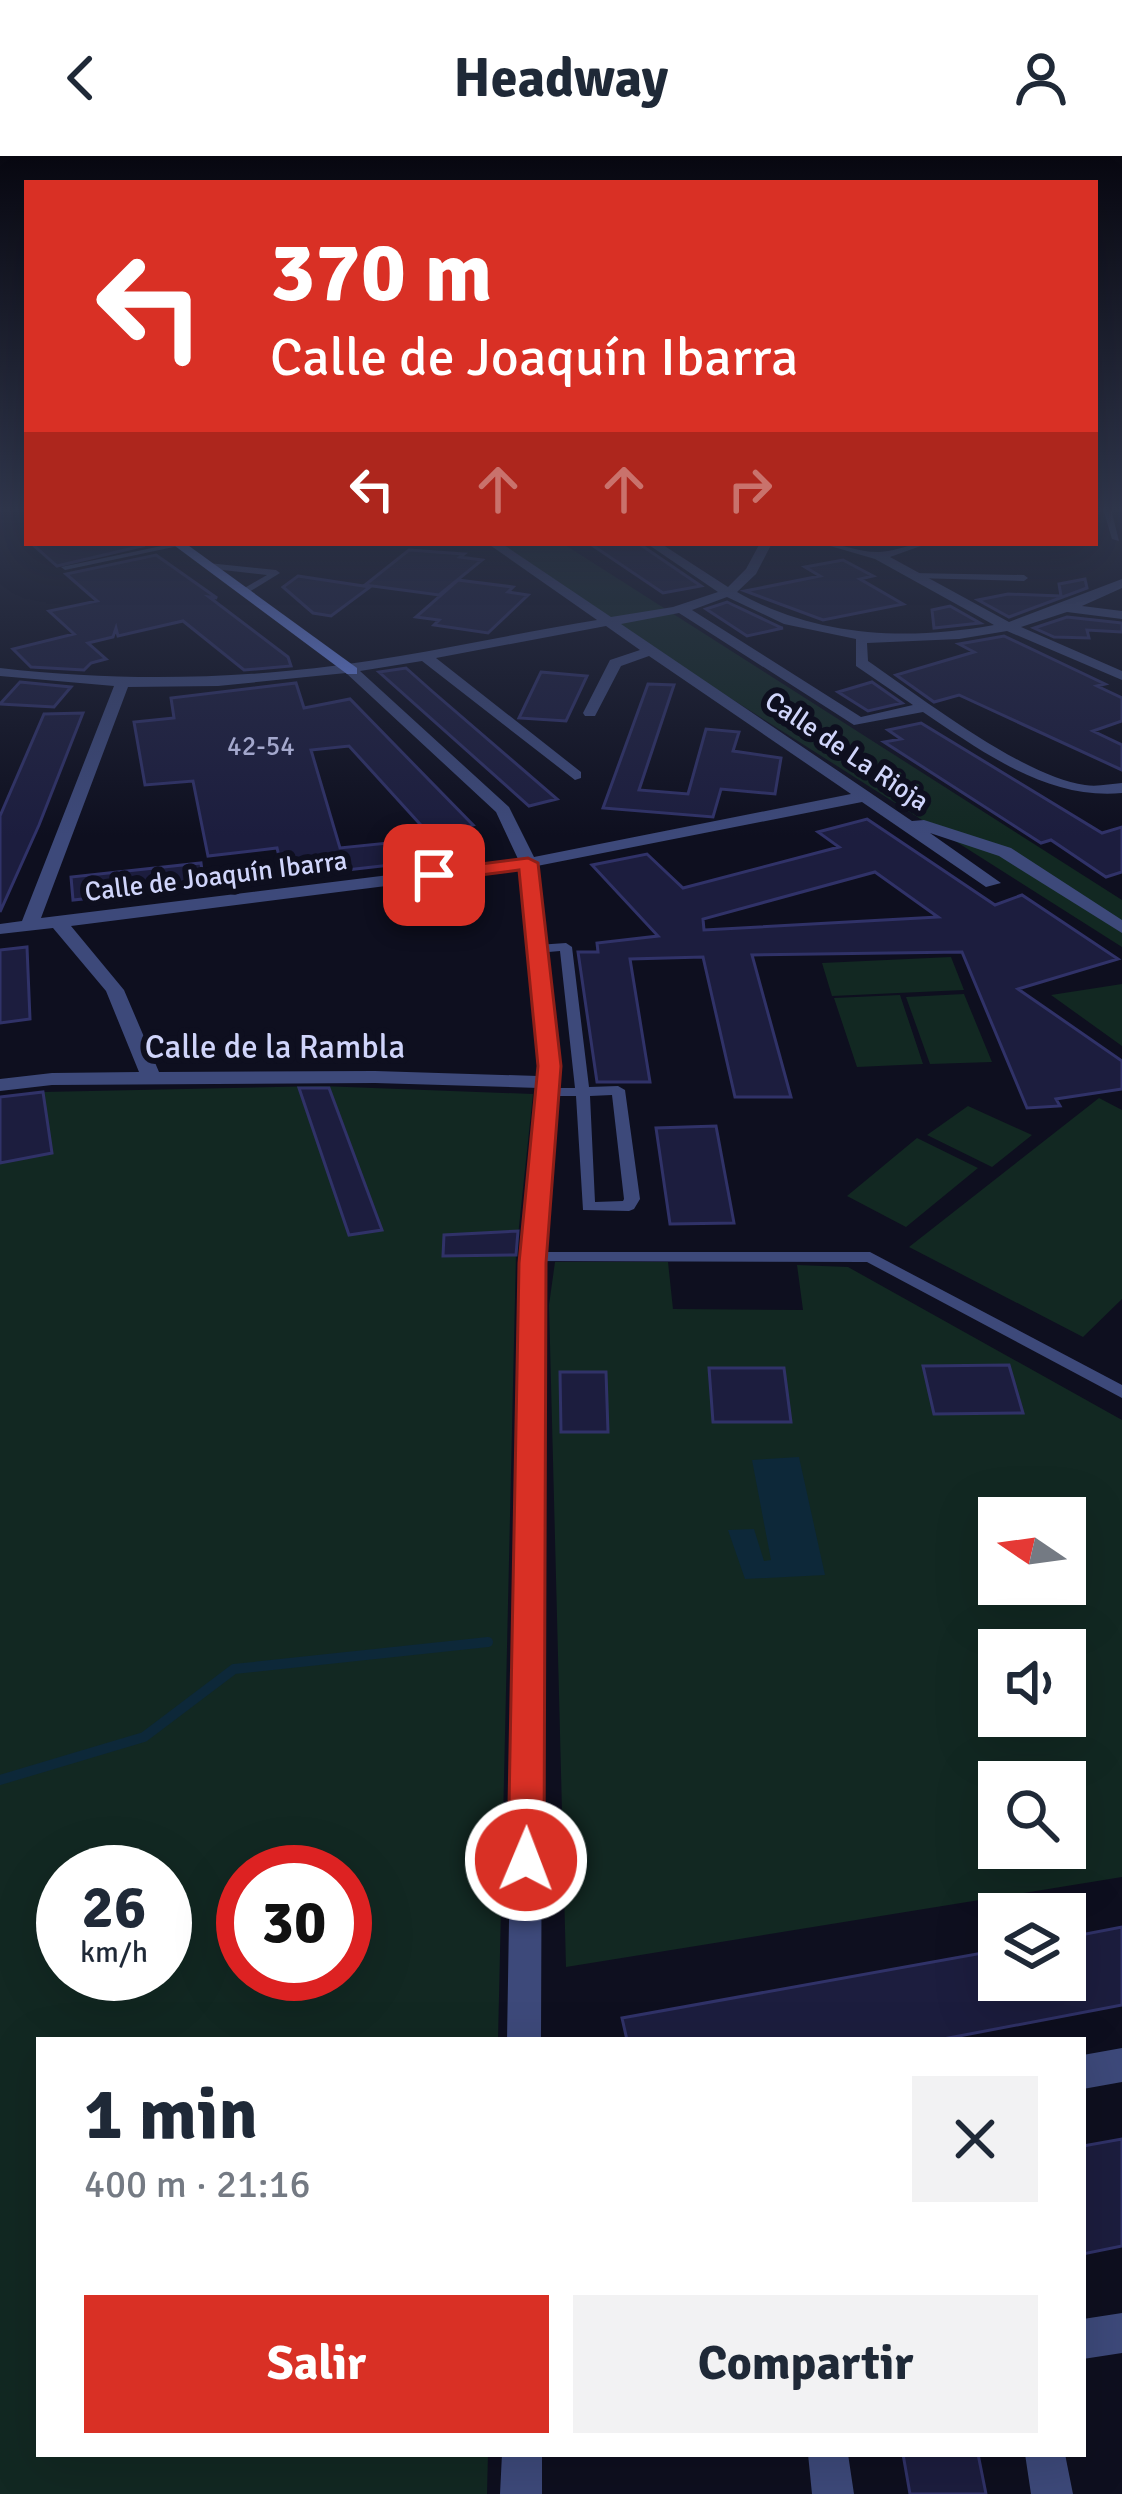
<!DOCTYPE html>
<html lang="es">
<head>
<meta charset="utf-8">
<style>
  :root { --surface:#fff; --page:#f2f2f3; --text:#1f2937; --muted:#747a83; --accent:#d93025 }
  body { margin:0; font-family:Signika,sans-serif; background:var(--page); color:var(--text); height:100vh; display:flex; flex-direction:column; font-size:45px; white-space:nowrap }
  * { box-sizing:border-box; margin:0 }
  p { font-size:39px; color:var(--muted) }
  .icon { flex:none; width:66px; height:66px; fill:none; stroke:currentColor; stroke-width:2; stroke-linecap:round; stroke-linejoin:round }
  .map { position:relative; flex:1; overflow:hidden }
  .panel { position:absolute; left:36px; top:1881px; width:1050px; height:420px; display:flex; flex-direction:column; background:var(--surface); border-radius:0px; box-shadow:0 12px 48px #0002 }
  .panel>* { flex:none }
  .banner { position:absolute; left:24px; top:24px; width:1074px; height:366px; border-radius:0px; box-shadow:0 12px 48px #0002; background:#d93025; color:#fff; overflow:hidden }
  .needle { width:78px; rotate:283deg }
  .buttons { position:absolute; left:978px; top:1341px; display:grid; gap:24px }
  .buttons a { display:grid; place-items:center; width:108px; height:108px; border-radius:0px; background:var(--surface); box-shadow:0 12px 48px #0002; font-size:60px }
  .speed { position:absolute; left:36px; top:1689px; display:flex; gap:24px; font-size:60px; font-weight:700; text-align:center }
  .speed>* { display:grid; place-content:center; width:156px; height:156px; border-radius:50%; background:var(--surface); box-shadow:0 12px 48px #0002; line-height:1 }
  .speed small { font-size:30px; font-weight:400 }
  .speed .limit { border:18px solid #d22; background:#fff; color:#111 }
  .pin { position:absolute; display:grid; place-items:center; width:102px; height:102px; color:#fff; margin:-51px; border-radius:24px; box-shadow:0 6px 18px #0006 }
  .me { position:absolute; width:132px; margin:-66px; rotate:1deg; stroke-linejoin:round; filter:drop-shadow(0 0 9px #0008) }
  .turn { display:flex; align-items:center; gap:42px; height:252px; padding:0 48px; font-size:54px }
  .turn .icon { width:156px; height:156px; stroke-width:2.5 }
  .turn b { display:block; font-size:84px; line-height:102px }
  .lanes { display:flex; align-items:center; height:114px; padding:0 48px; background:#0003; justify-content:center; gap:60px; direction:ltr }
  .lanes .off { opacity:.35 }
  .round { display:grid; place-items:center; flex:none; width:126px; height:126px; border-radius:0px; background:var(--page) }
  .summary { display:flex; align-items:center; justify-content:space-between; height:204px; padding:0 48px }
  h1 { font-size:72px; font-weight:800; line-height:90px }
  .primary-button { display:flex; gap:24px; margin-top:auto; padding:24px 48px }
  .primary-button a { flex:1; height:138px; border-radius:0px; background:var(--accent); color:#fff; font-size:48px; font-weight:800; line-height:138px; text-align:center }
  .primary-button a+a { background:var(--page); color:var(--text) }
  header { display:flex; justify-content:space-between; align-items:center; height:156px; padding:0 48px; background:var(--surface); font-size:54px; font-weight:800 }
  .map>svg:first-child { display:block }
  .green { fill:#122822; fill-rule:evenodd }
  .water { fill:#0d2839 }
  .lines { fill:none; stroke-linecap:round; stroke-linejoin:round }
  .stream { stroke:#0d2839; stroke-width:10 }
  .building { fill:#1c1d3e; stroke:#303268; stroke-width:3; fill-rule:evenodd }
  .lane { fill:#3d497a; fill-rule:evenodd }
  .street { fill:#3d497a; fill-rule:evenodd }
  .secondary { fill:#708cf3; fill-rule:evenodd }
  .route { fill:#d93025; stroke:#8d1f18; stroke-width:3 }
  .labels { text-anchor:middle; stroke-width:12; stroke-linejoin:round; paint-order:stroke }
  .number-label { font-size:27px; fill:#a3a7cc }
  .far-street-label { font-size:27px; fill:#d0d5fb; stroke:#0e0f1f }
  .street-label { font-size:33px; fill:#d0d5fb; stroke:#0e0f1f }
</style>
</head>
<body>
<header><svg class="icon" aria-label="back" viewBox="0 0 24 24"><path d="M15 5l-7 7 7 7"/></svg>Headway<svg class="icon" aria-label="person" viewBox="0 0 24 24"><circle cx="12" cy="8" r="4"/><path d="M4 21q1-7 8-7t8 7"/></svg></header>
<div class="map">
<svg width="1122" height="2338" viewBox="0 0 1122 2338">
  <rect width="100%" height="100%" fill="#0e0f1f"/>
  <path class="green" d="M486 387H562L1122 744V791Z
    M951 801 964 834 832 840 822 807Z
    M1122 828V890L1051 839Z
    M964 838 992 906 930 908 906 841Z
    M900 839 923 908 857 911 834 842Z
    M321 930 533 938 516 1099 498 1884H39V2298H488L487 2338H0V941L43 936ZM63 1716H165V1818H63ZM243 1716H345V1818H243Z
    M1099 942 1122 954V1143L1083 1181 909 1091Z
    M968 950 1032 979 992 1011 927 979Z
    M917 982 978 1012 906 1071 847 1040Z
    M555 1106H668L673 1153 803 1154 797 1109 848 1111 1122 1264V1721L566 1811 549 1149ZM999 1362H1065V1428H999ZM999 1494H1065V1560H999ZM999 1626H1065V1692H999Z"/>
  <path class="water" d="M799 1301 825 1419 745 1423 728 1374 754 1373 764 1405 771 1404 752 1304Z"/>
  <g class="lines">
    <path class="stream" d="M0 1624 144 1581 234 1513 488 1486"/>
  </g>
  <path class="building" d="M31 387H138L142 390 57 410Z
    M589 387H638L701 430 663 437Z
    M409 394 464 398 460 401 482 404 439 439 365 429Z
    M156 399 217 442 209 441 288 501 291 510 244 514 183 465 118 480 116 472 113 481 88 487 106 503 91 507 84 514 31 511 13 493 74 478 49 455 97 445 66 418Z
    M843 404 873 420 860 423 903 448 823 464 745 435 820 420 805 411Z
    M298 420 370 431 331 460 313 457 283 431Z
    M1085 423 1087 432 1009 461 978 444 1008 438 1061 440 1059 428Z
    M458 424 513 431 508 436 528 439 488 477 434 469 439 464 416 461Z
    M727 446 782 472H783L747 480 706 453Z
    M950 450 980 467 934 472 932 454Z
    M1067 461 1122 467V476L1087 474 1089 482 1054 481 1034 472Z
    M1004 480 1105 528 1097 530 1122 542V565L1093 575 1122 589V614L959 539 934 546 896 519 974 496 959 488Z
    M406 512 433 536 557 643 529 650 379 516Z
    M541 516 587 520 566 565 519 562Z
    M20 526 71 531 54 551 0 548Z
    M872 526 902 547 868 555 838 536Z
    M296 527 304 552 350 543 473 669 430 679 349 590 311 594 340 692 427 683 435 704 284 721 277 692 208 700 193 625 145 629 134 566 174 562 171 542Z
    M648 528 674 529 639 634 688 638 706 573 739 576 733 595 781 602 775 638 721 633 713 661 603 652Z
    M83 557 39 669 0 756V660L44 558Z
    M921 567 1102 677 1122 671V716L1106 721 1051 684 1041 687 884 586 901 583 888 574Z
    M867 663 995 749 1022 739 1118 803 1018 833 1122 905V933L1056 943 1060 950 1027 952 962 796 752 799 791 941H735L703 801 630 803 650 926H597L578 796H598L597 787 658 780 592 709 647 698 683 732 839 691 818 676ZM875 716 938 761 704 774 703 763Z
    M201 707 204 730 73 744 71 721Z
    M27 791 30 863 0 867V794Z
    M299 932H329L382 1074 349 1079Z
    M43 936 52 997 0 1007V941Z
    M716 970 734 1067 670 1068 656 972Z
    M518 1075 516 1099 443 1100 444 1079Z
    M1009 1209 1023 1257 934 1258 923 1210Z
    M709 1212H784L791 1266H713Z
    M560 1216H606L608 1276H561Z
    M1122 1771V1849L938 1884H627L622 1862 999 1794V1824H1065V1782Z
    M1122 1983V2090L1083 2098V1990Z
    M903 2298H978L986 2338H910Z"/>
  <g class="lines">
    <path class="lane" d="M1103 353H1111L1119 385 1112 383Z
      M176 387 183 389 65 414 61 411Z
      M468 387H486L482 390Z
      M208 407 276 414 280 417 244 439 240 436 241 434 267 419 205 412V408Z
      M911 417 1024 419 1028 422 1024 425 914 422 910 419Z
      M566 787 572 791 589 931 618 930 625 934 640 1043 634 1053 629 1055 583 1054 576 940H550L543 936 550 932H575L560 795 537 797 531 793 537 789ZM612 939 624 1043 623 1045 595 1046 590 940Z
      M534 1096H870L1122 1229V1242L867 1106 528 1105 526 1101 528 1097Z"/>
    <path class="street" d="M487 387H501L611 461 673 451 718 436 646 387H660L728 431 746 413 760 387H772L756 418 737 436C816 481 906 485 994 469L875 403 820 387C840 387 861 397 880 396 897 395 911 387 929 387L890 401 1009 466 1122 423V432L1082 450 1122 455V463L1067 456 1021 471 1122 515V524L1007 475 959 483 867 487 868 505C922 542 1022 620 1085 629 1097 631 1110 628 1122 627V637C1047 644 983 596 923 556L854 569 679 457 621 468 912 665 924 664 1011 692 1122 764V777L999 700 930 677 1001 727 986 731 862 646 537 710 560 936 544 1107 541 1884H507L520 1107 539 932 375 927 52 929 0 935V923L52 917 139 916 106 835 53 772 0 778V768L22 765 114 530 0 520V512C96 523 190 524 286 515 391 506 493 481 597 464ZM727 441 784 468 856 483V510L913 549 861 561 692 454ZM606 470 640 494 610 504 583 557 585 560H595L621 510 649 500 851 638 534 701 509 651 360 515 422 505 575 624 581 622V616L436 502ZM346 517 496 656 518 703 41 762 128 531 218 530ZM520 713 538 920 375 915 159 916 124 834 71 770Z
      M1122 1892V1926L1083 1933V1899Z
      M1122 2157V2197L1083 2203V2163Z
      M502 2298H542V2338H500Z
      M808 2298H848L854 2338H812Z
      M1025 2298H1065L1073 2338H1031Z"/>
    <path class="secondary" d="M171 387H185L357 512V518H347Z"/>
  </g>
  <linearGradient id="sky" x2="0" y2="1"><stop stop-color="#080811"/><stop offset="0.52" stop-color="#30374d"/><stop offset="1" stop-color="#30374d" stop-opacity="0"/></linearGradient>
  <rect width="1122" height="680" fill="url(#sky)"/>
  <path class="route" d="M528 702 538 707 561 910 546 1107 544 1704 539 1716 526 1721 513 1716 508 1704 519 1107 538 910 519 714 434 725 425 719 434 714Z"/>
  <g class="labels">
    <g class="number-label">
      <text x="261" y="599">42-54</text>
    </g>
    <g class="far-street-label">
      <text transform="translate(847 595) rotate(34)" y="9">Calle de La Rioja</text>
      <text transform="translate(216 720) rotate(-7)" y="9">Calle de Joaquín Ibarra</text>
    </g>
    <g class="street-label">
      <text x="275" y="902">Calle de la Rambla</text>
    </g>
  </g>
</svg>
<div class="buttons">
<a><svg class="needle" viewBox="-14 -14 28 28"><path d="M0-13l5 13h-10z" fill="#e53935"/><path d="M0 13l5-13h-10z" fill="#747a83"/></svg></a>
<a><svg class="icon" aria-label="sound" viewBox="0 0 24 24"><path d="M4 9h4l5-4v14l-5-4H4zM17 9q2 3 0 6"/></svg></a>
<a><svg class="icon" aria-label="search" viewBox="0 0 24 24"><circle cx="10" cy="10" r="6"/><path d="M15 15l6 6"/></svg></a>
<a><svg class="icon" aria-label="layers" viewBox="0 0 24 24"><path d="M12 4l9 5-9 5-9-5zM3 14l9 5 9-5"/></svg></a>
</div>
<div class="speed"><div>26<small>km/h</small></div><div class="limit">30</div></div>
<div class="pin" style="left:434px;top:719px;background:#d93025"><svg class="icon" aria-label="arrive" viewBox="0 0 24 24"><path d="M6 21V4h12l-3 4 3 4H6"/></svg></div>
<svg class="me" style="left:526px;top:1704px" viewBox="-20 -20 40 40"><circle r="17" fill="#d93025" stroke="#fff" stroke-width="3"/><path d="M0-11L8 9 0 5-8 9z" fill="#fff"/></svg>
<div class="banner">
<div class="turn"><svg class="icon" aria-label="left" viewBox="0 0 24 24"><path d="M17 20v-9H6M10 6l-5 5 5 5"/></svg><div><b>370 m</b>Calle de Joaquín Ibarra</div></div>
<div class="lanes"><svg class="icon" aria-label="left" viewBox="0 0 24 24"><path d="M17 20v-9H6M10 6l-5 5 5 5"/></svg><svg class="icon off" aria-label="ahead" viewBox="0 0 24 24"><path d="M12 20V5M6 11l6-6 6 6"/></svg><svg class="icon off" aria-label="ahead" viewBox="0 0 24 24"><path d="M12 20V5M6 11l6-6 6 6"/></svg><svg class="icon off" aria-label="right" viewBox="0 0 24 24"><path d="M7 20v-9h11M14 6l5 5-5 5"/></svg></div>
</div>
<section class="panel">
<div class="summary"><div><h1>1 min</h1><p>400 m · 21:16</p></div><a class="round"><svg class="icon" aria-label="close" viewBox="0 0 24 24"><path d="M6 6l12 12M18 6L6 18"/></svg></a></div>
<div class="primary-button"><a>Salir</a><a>Compartir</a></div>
</section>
</div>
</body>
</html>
